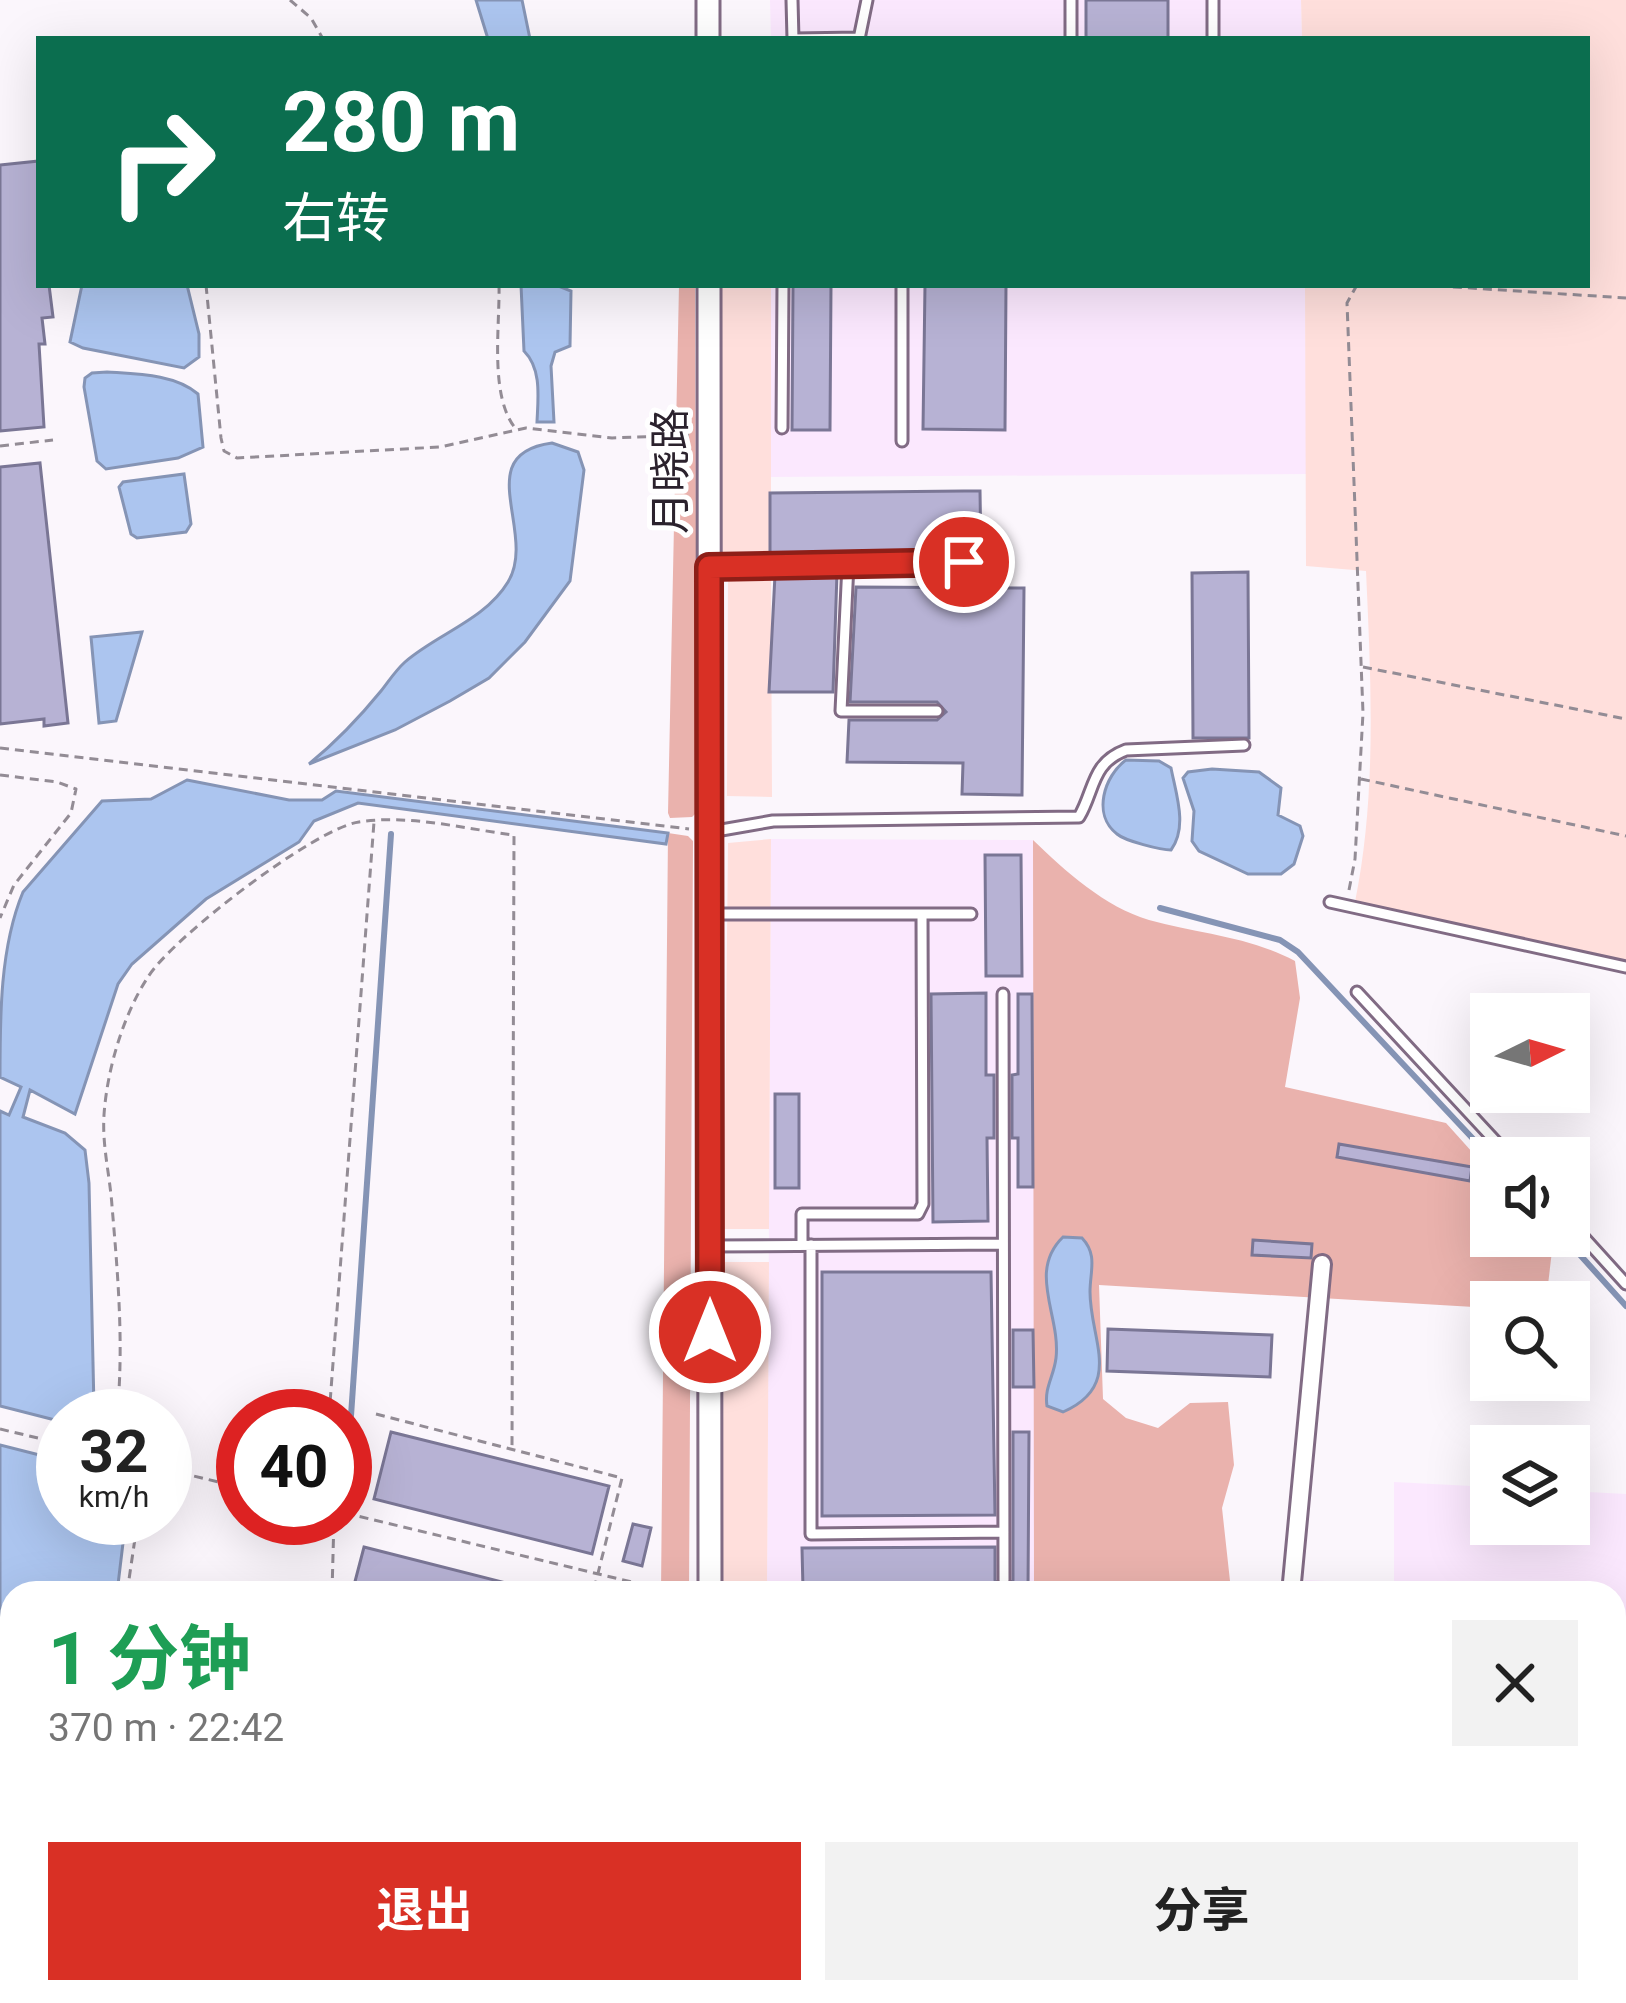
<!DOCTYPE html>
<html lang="zh">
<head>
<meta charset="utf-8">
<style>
  :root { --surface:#fff; --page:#f2f2f2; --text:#222; --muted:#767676; --accent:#d93025 }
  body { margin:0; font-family:Roboto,"Noto Sans SC",sans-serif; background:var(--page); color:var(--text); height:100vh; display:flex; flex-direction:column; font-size:45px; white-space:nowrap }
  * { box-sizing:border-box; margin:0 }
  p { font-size:39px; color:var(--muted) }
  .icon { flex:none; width:66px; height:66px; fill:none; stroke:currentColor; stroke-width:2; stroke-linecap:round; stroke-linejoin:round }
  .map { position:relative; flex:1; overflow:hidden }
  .panel { position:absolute; left:0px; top:1581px; width:1626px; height:423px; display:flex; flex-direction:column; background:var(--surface); border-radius:36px 36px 0 0; box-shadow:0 12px 48px #0002 }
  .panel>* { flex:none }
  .top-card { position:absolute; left:36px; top:36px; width:1554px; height:252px; border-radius:0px; box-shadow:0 12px 48px #0002; background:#0b6e4f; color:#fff; overflow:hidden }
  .needle { width:78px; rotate:85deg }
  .controls { position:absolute; left:1470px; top:993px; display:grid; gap:24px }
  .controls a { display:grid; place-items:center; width:120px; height:120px; border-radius:0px; background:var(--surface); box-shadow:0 12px 48px #0002; font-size:60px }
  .speed { position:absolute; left:36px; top:1389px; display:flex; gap:24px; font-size:60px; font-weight:700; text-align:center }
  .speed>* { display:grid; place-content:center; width:156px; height:156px; border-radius:50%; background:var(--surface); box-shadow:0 12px 48px #0002; line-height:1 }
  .speed small { font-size:30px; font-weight:400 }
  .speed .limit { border:18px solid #d22; background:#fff; color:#111 }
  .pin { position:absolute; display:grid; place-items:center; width:102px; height:102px; color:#fff; margin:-51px; border:6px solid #fff; border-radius:50%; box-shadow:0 3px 12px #0007 }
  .me { position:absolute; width:132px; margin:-66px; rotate:0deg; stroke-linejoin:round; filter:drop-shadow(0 0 9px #0008) }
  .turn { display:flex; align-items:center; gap:42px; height:252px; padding:0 48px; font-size:54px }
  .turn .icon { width:156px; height:156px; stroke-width:2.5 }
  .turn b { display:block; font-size:84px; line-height:102px }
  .round { display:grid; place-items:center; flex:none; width:126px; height:126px; border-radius:0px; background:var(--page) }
  .overview { display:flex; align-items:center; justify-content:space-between; height:204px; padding:0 48px }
  h1 { font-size:72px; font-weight:700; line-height:90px; color:#1e9e55 }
  .primary-button { display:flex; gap:24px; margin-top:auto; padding:24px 48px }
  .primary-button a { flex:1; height:138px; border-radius:0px; background:var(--accent); color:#fff; font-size:48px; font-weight:700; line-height:138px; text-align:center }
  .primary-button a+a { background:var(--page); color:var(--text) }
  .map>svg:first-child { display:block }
  .built { fill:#fbe8fe }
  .green { fill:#ffdfdc }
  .forest { fill:#eab2ad }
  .water { fill:#acc5ef; stroke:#8594b5; stroke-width:3 }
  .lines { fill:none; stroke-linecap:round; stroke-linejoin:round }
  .stream { stroke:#8594b5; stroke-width:6 }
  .building { fill:#b7b2d4; stroke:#7a7695; stroke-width:3 }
  .service-casing { stroke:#816b84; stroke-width:15 }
  .minor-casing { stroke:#816b84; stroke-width:22 }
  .tertiary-casing { stroke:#816b84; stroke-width:27 }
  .path { stroke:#938c95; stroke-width:3; stroke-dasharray:9 6; stroke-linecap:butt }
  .service { stroke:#fff; stroke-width:9 }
  .minor { stroke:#fff; stroke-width:16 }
  .tertiary { stroke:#fff; stroke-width:21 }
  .route-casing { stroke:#8d1f18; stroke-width:30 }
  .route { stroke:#d93025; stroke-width:21 }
  .labels { text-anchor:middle; stroke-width:10; stroke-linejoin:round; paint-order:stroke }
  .street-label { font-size:42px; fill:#2b222d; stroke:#fff }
</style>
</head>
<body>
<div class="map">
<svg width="1626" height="2003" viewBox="0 0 1626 2003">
  <rect width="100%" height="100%" fill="#fbf6fc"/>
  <path class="built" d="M770 0H1301L1302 39H771Z
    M771 285H1305L1307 474 771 477Z
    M771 839 1033 840 1035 1593H767Z
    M1394 1482 1491 1487V1524H1569V1491L1626 1494V1816L1614 1814V1593H1304L1305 1580 1394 1584Z
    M772 1992H1287V2003H772Z"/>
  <path class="green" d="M1301 0H1626V961L1355 902C1377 793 1371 682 1366 571L1306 566 1305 285H1587V39H1302Z
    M720 285H771V551L721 552Z
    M728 577H771L772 797 727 796Z
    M771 839 769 1229H724L728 843Z
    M724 1262H769L767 1593H722Z
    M1614 1814 1626 1816V1924L1613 2003H1556L1559 1992H1614Z"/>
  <path class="forest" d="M679 285H695L697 812 692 817 670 818 668 813Z
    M668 833 688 836 693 841 689 1593H661Z
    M1033 840C1065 871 1105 907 1149 920 1199 934 1248 936 1295 961L1300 998 1285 1087 1446 1123 1491 1173V1236H1547L1553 1242 1546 1302H1491V1308L1099 1285 1103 1399 1126 1418 1158 1428 1190 1403 1228 1402 1234 1465 1222 1508 1230 1581H1280L1279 1593H1034Z"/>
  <path class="water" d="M476 0H522L530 39H488Z
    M82 285H187L199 334V357L184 368 83 348 70 342Z
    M521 285H556L571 291 570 346 555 352 551 366 554 422H537C538 398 542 369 524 351Z
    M107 372C137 374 175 374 198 394L203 447 178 458 106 469 97 461 84 387 85 378 92 373Z
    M552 443 578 452 584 470 570 581 525 642 489 678 450 701 395 730 309 764C336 742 359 718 381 691 389 681 395 671 405 662 437 634 485 620 508 582 538 533 469 454 552 443Z
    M184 474 191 524 186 532 137 538 131 534 119 487 123 482Z
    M142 632 116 721 99 723 91 637Z
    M1126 760 1159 761 1171 768C1176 794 1188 827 1171 850 1161 850 1125 841 1117 834 1092 815 1104 776 1126 760Z
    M1212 769 1259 772 1281 788 1278 815 1300 826 1303 836 1294 864 1281 874H1248L1199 851 1192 841 1194 811 1183 778 1188 772Z
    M187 780 289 800H322L336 791 668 833 666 844 358 803 314 821 299 842 206 899 132 964 118 984 75 1114 30 1090 23 1117 65 1133 85 1150 89 1183 94 1408 84 1416H63L59 1421 0 1406V1111L9 1115 21 1087 0 1077C0 1016 0 947 23 892L102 801 151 799Z
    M1063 1237 1082 1238C1098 1255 1090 1271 1090 1292 1090 1340 1124 1385 1063 1412L1047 1406C1044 1388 1054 1376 1056 1358 1061 1316 1027 1272 1063 1237Z
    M0 1445 63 1461V1518H126L117 1593H12V1734L0 1716Z
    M94 1992H203L212 2003H70L83 1993Z"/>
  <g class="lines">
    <path class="stream" d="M1160 908 1280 940 1298 952 1491 1158
      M1563 1236 1626 1306
      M347 1474 391 834"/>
  </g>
  <path class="building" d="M1086 0H1168V39H1086Z
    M39 161V285H49L53 317 42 318 45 344H39L44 427 0 431V165Z
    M793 285H831L830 430H792Z
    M925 285H1006L1005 430 923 429Z
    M40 463 68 723 44 726V719L0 724V467Z
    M964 491H980L981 556H770V493Z
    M1248 572 1249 738H1193L1192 573Z
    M837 573 833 692H769L775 575Z
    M856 587 1024 588 1022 795 962 794 963 763 847 762 849 720H937L946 712 937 702H850Z
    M985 855H1021L1022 976H986Z
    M986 993V1075H994V1138H987L988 1221 933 1222 931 994Z
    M1018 994H1032L1033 1187H1018V1138H1012V1075L1018 1074Z
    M775 1094H799V1188H775Z
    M1339 1144 1472 1167 1470 1181 1337 1157Z
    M1253 1240 1312 1244 1311 1258 1252 1255Z
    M822 1272H991L995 1515 822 1516Z
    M1108 1329 1272 1335 1270 1377 1107 1371Z
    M1013 1330H1033L1034 1387H1013Z
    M391 1432 609 1486 592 1554 374 1499Z
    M1013 1432H1029L1028 1593H1004L1013 1580Z
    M633 1524 651 1528 642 1566 623 1561Z
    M364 1547 526 1588 525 1593H352Z
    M995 1547V1580L1000 1588 803 1589 802 1548Z"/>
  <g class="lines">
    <g class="service-casing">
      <path id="service" d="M792 0 793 39
        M794 39 859 38
        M859 39 867 0
        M1071 39V0
        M1213 39V0
        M902 285V441
        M782 428 783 285
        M848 564 841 711H937
        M709 567 964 562
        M710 832 773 821 1079 817C1095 790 1091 763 1126 750L1244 745
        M1330 902 1626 967
        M712 914H922
        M1357 992 1511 1158
        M1003 994 1004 1580
        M1569 1221 1626 1284
        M802 1245V1214H918L923 1204 922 914H971
        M811 1245V1534L1004 1532
        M710 1246 1003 1244
        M1614 1774 1626 1779
        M878 1992V2003
        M964 2003V1992
        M1026 2003V1992
        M1199 2003V1992"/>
    </g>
    <g class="minor-casing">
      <path id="minor" d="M1291 1593 1322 1264"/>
    </g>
    <g class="tertiary-casing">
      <path id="tertiary" d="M708 0V39
        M709 285 710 1593
        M704 2003 705 1992"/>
    </g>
    <path class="path" d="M290 0 311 18 323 39
      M206 285 221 438 224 451 237 458 440 447 526 428 612 438 689 435
      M499 285C500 326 489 397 516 429
      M1423 285 1626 298
      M0 446 53 440
      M1363 667 1626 719
      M0 748 689 829
      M0 775 57 782 76 789 71 813 14 885 0 918
      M1361 779 1626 836
      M1349 890 1355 859 1363 713 1347 303 1357 285
      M376 1414 622 1478 593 1593
      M117 1416C124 1346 118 1276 112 1206 110 1176 102 1146 104 1115 107 1070 123 1015 148 977 172 938 315 828 359 822 409 814 465 829 514 835L512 1448
      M329 1416 374 822
      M0 1429 63 1444
      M165 1469 243 1488
      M345 1513 640 1584 659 1593
      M127 1593 138 1518
      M332 1593 334 1518
      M0 1764 12 1790
      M0 1983H12
      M229 1992 231 2003
      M57 2003 59 1992
      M330 2003V1992
      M498 2003V1992"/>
    <use href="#service" class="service"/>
    <use href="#minor" class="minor"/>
    <use href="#tertiary" class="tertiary"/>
  </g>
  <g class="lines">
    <g class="route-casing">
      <path id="route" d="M710 1332 709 567 964 562"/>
    </g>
    <use href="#route" class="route"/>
  </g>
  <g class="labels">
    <g class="street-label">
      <text transform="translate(670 471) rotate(-90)" y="15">月晓路</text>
    </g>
  </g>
</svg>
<div class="controls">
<a><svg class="needle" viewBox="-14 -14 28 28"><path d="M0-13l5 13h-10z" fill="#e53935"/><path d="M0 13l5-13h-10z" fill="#767676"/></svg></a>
<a><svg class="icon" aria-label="sound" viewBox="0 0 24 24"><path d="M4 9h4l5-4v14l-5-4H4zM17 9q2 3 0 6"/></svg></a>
<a><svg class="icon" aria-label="search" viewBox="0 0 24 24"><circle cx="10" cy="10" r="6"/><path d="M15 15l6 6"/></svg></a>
<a><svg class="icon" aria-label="layers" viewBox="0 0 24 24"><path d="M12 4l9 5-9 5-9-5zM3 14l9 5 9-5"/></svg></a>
</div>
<div class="speed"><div>32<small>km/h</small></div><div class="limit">40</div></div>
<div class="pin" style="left:964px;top:562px;background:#d93025"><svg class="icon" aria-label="arrive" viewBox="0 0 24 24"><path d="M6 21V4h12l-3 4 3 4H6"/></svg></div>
<svg class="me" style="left:710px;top:1332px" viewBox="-20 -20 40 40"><circle r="17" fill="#d93025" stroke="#fff" stroke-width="3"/><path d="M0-11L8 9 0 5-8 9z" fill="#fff"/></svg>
<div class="top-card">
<div class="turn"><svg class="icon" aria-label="right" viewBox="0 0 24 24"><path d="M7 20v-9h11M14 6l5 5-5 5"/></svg><div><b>280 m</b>右转</div></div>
</div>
<section class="panel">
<div class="overview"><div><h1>1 分钟</h1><p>370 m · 22:42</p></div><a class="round"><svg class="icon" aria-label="close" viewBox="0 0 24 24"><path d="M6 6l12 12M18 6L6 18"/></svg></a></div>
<div class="primary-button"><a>退出</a><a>分享</a></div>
</section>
</div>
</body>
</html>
